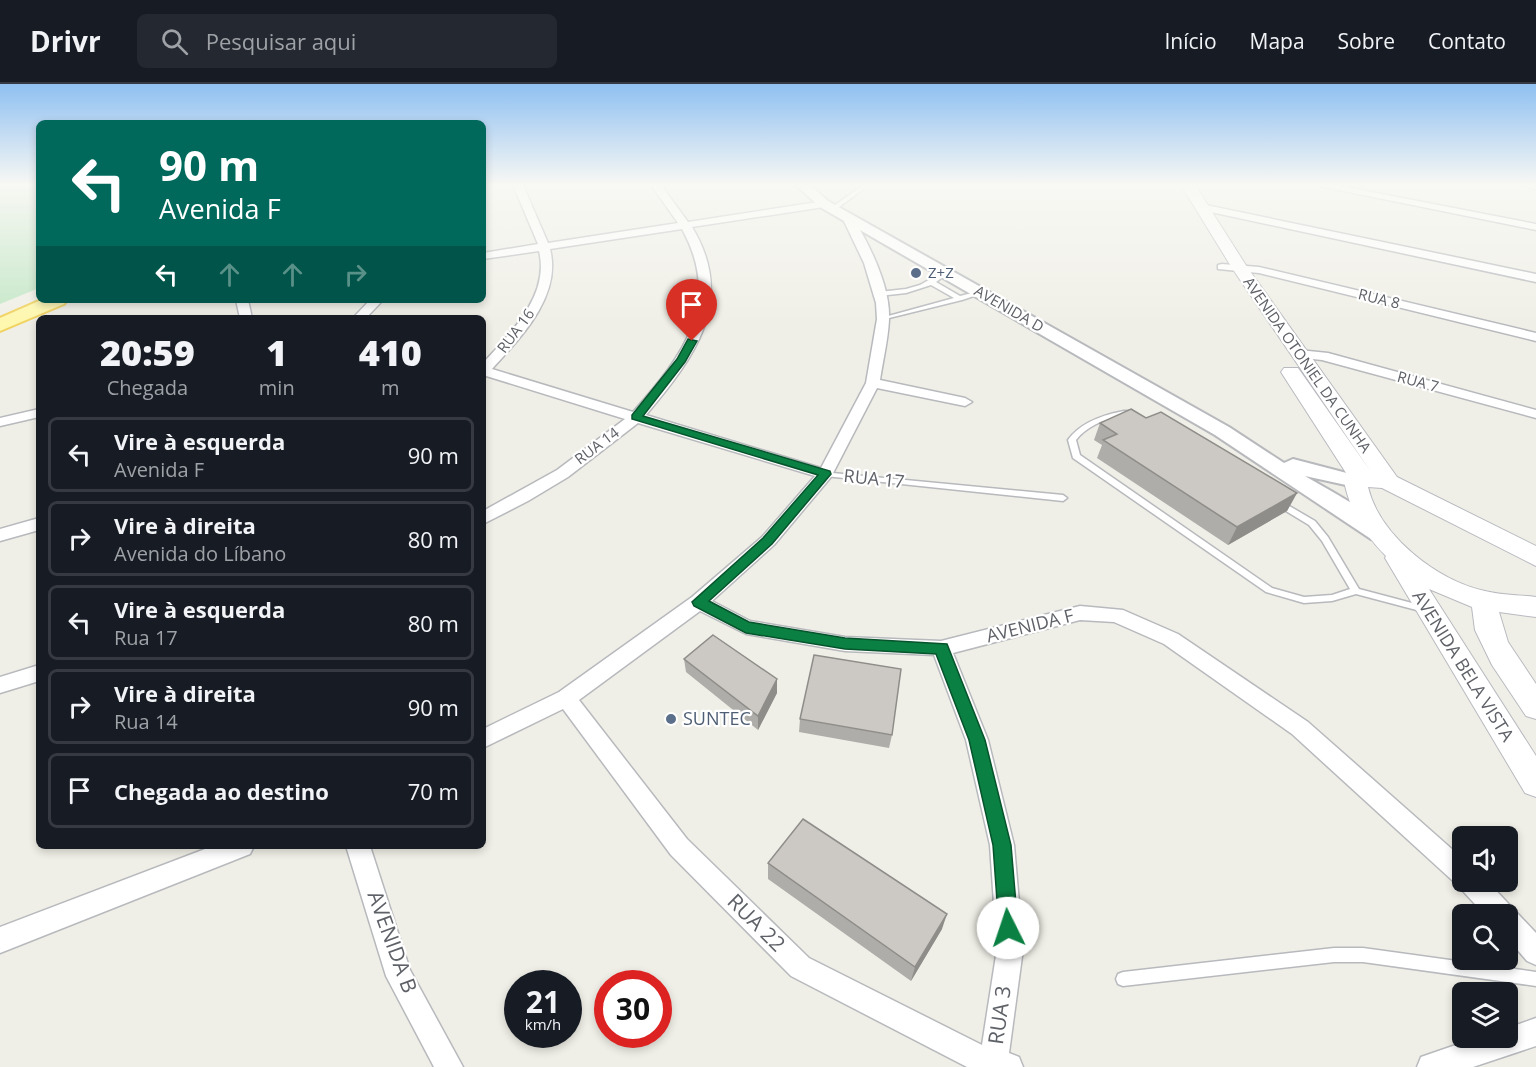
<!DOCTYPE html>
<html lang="pt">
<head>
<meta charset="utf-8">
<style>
  :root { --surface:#171b24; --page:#242831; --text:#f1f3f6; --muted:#9ea1a6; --line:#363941 }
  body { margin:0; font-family:"Open Sans",sans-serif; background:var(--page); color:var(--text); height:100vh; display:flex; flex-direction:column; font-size:22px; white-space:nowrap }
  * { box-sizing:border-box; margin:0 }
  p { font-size:20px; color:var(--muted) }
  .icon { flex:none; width:33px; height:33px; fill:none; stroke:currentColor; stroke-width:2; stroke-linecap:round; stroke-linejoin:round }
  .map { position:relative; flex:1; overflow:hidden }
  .panel { position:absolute; left:36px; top:231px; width:450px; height:534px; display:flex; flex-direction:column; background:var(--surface); border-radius:9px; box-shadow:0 3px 9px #0003 }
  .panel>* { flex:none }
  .hud { position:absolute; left:36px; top:36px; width:450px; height:183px; border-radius:9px; box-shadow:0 3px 9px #0003; background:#00695c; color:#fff; overflow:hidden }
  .controls { position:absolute; left:1452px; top:742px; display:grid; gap:12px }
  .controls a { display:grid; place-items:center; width:66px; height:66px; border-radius:9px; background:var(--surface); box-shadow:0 3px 9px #0003; font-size:30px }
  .speed { position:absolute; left:504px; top:886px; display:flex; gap:12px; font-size:30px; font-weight:700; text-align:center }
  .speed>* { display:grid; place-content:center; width:78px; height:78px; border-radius:50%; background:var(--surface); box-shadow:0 3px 9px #0003; line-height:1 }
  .speed small { font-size:15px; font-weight:400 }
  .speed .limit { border:9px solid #d22; background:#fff; color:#111 }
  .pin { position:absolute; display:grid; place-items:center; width:51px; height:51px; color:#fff; margin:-62px -26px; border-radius:50% 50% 50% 0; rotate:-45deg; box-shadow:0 0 6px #0007 }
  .pin .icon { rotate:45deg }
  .me { position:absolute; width:66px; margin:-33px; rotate:356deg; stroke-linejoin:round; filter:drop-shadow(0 0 4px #0008) }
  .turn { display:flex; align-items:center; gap:21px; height:126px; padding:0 24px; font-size:27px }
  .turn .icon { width:78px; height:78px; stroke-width:2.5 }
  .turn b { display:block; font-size:42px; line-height:51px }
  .lanes { display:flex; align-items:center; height:57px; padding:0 24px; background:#0003; justify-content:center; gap:30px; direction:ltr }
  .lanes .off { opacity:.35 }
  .eta { display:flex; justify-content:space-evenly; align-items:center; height:102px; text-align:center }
  .eta b { font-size:36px; font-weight:800; line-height:42px }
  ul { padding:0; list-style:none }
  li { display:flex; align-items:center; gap:18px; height:75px; margin:0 12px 9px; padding:0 12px; border:3px solid var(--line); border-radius:9px }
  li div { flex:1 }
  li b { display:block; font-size:22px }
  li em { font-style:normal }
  header { display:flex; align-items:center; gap:36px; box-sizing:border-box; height:84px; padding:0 30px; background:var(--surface); border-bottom:2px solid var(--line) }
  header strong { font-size:28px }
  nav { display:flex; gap:33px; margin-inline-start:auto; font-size:21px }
  .search { width:420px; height:54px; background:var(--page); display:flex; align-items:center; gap:15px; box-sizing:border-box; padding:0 21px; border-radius:9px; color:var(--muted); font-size:22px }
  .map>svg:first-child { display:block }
  .green { fill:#c4e7c7 }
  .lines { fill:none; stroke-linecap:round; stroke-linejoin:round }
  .service-casing { stroke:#b7b9bd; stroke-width:3 }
  .minor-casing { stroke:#b7b9bd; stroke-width:3 }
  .tertiary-casing { stroke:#b7b9bd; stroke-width:4 }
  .secondary-casing { stroke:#b8bac0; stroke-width:2 }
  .primary-casing { stroke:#f0d260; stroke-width:4 }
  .service { fill:#fff; fill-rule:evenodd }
  .minor { fill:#fff; fill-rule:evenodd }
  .tertiary { fill:#fff; fill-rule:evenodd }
  .secondary { fill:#fff; fill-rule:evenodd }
  .primary { fill:#fef7ae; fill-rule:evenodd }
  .wall { fill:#afada9 }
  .shaded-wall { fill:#8f8d89 }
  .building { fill:#ccc9c4; stroke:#8f8d89; stroke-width:1.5 }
  .route { fill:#0b8043; stroke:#07532c; stroke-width:1.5 }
  .service-dot { fill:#5c6f8a; stroke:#fff; stroke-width:2 }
  .labels { text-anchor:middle; stroke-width:4.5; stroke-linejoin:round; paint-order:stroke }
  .far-service-label { font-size:15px; fill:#4e5e75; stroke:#fff; text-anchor:start }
  .far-street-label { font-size:15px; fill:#5e6167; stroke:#fff }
  .street-label { font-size:18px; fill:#5e6167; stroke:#fff }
  .service-label { font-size:18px; fill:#4e5e75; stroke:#fff; text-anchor:start }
  .near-street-label { font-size:21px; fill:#5e6167; stroke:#fff }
</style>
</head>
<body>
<header>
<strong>Drivr</strong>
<div class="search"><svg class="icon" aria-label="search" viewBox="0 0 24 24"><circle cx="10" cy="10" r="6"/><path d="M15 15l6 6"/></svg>Pesquisar aqui</div>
<nav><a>Início</a><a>Mapa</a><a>Sobre</a><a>Contato</a></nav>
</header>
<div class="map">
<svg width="1536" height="983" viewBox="0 0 1536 983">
  <rect width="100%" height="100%" fill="#f0efe7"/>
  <path class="green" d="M0 101H39V204L0 220Z"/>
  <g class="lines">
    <g class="service-casing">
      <path id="service" d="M863 101H869L835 126H831V124Z
        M946 186 949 188 948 189 936 198 960 212 980 207 983 209 962 216 881 236V234L954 214 931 201 906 209 879 212 876 210 879 208 906 205 920 201Z
        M1124 327H1131L1135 329C1130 331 1126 331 1120 332 1104 335 1086 343 1076 356L1080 371 1272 504 1304 513 1332 511 1350 505 1322 457 1309 441 1276 421 1275 419 1276 417 1279 416 1315 437 1328 453 1359 505 1427 523 1429 525 1427 527 1424 528 1356 510 1332 517 1304 519 1266 508 1073 374 1068 356C1081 338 1103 331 1124 327Z
        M822 388 1063 411 1067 414 1063 417 825 392 821 390Z
        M1334 864H1363L1536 888V902L1363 878H1334L1123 902 1118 900 1116 895 1118 890 1123 888Z"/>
    </g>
    <g class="minor-casing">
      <path id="minor" d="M513 101H523L548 159 678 139 651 101H661L688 138 824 117 829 120 824 123 692 143C737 217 694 274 646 331L821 384 866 299 877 235 876 219 864 179 842 133 847 130 851 131C868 157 891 203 889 236 888 256 883 276 880 296L965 314 972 318 965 322 877 304 831 393 774 461 712 517 750 537 845 553 941 557 1080 522 1123 526 1178 550 1308 638 1462 774V798H1488L1536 849V881L1527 877 1508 855V831H1485L1462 806 1459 800 1453 797 1292 650 1164 560 1114 538 1080 536 953 569 988 656 1014 761 1023 865 1009 969 1019 973 1023 983H967L791 892 671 771 563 625 483 664V645L559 608 692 513 762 453 815 392 638 339 568 393 528 417 483 440V427L557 386 625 335 483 291V279C511 249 550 211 539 167L483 175V169L538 160ZM682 145C723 219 683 272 633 328L492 285C521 253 562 212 550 165ZM700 527 746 550 845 567 934 571 966 656 990 761 997 865 982 961 809 874 687 755 579 616Z
        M1314 101H1335L1536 140V146Z
        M1526 101H1536V105L1528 103Z
        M1201 120 1536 190V198L1197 125 1196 123Z
        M1222 180 1259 183 1536 249V257L1259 189 1218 185V181Z
        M236 216H248L252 234H240Z
        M370 216H383L366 234H353Z
        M1299 266 1328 269 1536 326V334L1322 276 1294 273 1292 270Z
        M39 325V333L0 342V334Z
        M39 434V446L0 457V445Z
        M39 581V597L0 609V593Z
        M213 762H254L250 770 0 869V843Z
        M346 762H370L410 886 463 983H434L386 892Z
        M1536 934V962L1473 983H1417L1421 973 1476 954H1508V944Z"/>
    </g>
    <g class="tertiary-casing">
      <path id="tertiary" d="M796 101H810L828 117 1229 343 1284 379 1293 375 1362 393 1365 397 1362 401 1355 403 1305 392C1325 404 1379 432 1390 450L1387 455 1379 457 1371 455 1215 351 820 123Z"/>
    </g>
    <g class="secondary-casing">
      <path id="secondary" d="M1181 101H1195L1247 183 1397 393 1536 462V482L1382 404 1368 403C1379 451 1437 497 1485 507 1501 511 1519 511 1536 513V533L1499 528 1508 558 1536 600V635L1526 632 1492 581 1475 546 1472 523 1429 505 1536 672V713L1525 709 1385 474 1386 472C1364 450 1350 427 1344 397L1348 392 1281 288 1284 284H1298L1371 388 1232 184Z"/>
    </g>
    <g class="primary-casing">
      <path id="primary" d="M41 216H67L64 220 0 247V234Z"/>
    </g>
    <use href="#service" class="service"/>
    <use href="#minor" class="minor"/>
    <use href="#tertiary" class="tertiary"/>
    <use href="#secondary" class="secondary"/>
    <use href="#primary" class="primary"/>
  </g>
  <path class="wall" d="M1146 334 1297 409 1287 427 1228 461 1097 374 1102 361 1094 356 1100 339Z
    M684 575 777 595V609L758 646 686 588Z
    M800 635 892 651 889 664 799 648Z
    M768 779 942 845 911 897 768 795Z"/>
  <path class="shaded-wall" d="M1297 409 1287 427 1228 461 1237 443Z
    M777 595V609L758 646V632Z
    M947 830 942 845 911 897 915 883Z"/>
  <path class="building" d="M1131 325 1146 334 1161 328 1297 409 1237 443 1103 356 1117 350 1100 339Z
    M713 551 777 595 758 632 684 575Z
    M814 571 901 585 892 651 800 635Z
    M803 735 947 830 915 883 768 779Z"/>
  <linearGradient id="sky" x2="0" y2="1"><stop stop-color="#8fc0f1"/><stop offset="0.42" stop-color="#f8f8f4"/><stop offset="1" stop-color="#f8f8f4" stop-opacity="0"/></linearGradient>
  <rect width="1536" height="239" fill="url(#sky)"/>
  <path class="route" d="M688 255 697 257 685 278 643 332 830 387 831 390 772 460 709 517 749 538 845 554 947 560 985 656 1011 761 1018 844 1015 851 1008 854 1001 851 999 844 993 761 969 656 936 570 845 565 746 549 694 522 692 518 763 454 818 391 632 335V331L677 275Z"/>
  <g class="service-dot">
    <circle cx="916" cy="189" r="6"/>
    <circle cx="671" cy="635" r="6"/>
  </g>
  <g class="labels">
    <g class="far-service-label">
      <text x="928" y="194">Z+Z</text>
    </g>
    <g class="far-street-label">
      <text transform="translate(1379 215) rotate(14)" y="5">RUA 8</text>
      <text transform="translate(1009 225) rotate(30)" y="5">AVENIDA D</text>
      <text transform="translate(516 247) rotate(-53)" y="5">RUA 16</text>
      <text transform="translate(1307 281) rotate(55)" y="5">AVENIDA OTONIEL DA CUNHA</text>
      <text transform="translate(1418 298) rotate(15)" y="5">RUA 7</text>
      <text transform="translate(597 362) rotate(-37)" y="5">RUA 14</text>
    </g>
    <g class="street-label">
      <text transform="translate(874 395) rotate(6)" y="6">RUA 17</text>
      <text transform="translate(1030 542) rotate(-14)" y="6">AVENIDA F</text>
      <text transform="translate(1463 582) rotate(58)" y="6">AVENIDA BELA VISTA</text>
    </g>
    <g class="service-label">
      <text x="683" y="641">SUNTEC</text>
    </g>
    <g class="near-street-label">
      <text transform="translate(756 839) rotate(45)" y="7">RUA 22</text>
      <text transform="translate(392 858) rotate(70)" y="7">AVENIDA B</text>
      <text transform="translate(1000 931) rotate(-82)" y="7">RUA 3</text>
    </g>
  </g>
</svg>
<div class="controls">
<a><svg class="icon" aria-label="sound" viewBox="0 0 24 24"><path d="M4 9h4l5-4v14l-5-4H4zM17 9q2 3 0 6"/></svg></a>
<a><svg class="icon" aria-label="search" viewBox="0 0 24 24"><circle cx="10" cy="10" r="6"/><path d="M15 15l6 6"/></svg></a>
<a><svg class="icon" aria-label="layers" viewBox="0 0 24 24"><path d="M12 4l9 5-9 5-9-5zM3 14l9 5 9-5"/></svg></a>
</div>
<div class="speed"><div>21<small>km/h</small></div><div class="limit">30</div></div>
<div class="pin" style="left:692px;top:257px;background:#d93025"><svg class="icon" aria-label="arrive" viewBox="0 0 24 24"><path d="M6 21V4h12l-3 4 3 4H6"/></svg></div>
<svg class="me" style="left:1008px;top:844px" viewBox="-20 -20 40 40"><circle r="19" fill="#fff"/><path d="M0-13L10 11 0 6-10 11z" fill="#0b8043"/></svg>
<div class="hud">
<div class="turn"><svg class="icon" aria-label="left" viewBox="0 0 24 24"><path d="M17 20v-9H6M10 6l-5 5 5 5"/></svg><div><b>90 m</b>Avenida F</div></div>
<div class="lanes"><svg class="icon" aria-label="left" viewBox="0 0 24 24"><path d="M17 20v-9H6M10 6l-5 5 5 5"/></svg><svg class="icon off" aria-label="ahead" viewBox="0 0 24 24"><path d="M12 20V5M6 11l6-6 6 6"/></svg><svg class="icon off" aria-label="ahead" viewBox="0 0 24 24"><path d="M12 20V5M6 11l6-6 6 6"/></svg><svg class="icon off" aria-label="right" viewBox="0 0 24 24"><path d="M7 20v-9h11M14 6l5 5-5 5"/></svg></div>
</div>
<section class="panel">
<div class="eta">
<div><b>20:59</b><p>Chegada</p></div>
<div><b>1</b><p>min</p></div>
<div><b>410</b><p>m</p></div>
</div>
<ul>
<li><svg class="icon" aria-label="left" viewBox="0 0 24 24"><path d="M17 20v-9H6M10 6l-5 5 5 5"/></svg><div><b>Vire à esquerda</b><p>Avenida F</p></div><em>90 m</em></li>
<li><svg class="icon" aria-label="right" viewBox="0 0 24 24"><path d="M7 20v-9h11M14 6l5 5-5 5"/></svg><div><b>Vire à direita</b><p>Avenida do Líbano</p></div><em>80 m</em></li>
<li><svg class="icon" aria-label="left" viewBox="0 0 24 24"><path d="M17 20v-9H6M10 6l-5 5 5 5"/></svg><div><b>Vire à esquerda</b><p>Rua 17</p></div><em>80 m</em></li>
<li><svg class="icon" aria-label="right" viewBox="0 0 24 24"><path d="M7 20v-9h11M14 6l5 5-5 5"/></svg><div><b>Vire à direita</b><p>Rua 14</p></div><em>90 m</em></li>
<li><svg class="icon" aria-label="arrive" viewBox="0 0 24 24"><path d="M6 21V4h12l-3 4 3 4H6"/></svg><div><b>Chegada ao destino</b></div><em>70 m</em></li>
</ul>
</section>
</div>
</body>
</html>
